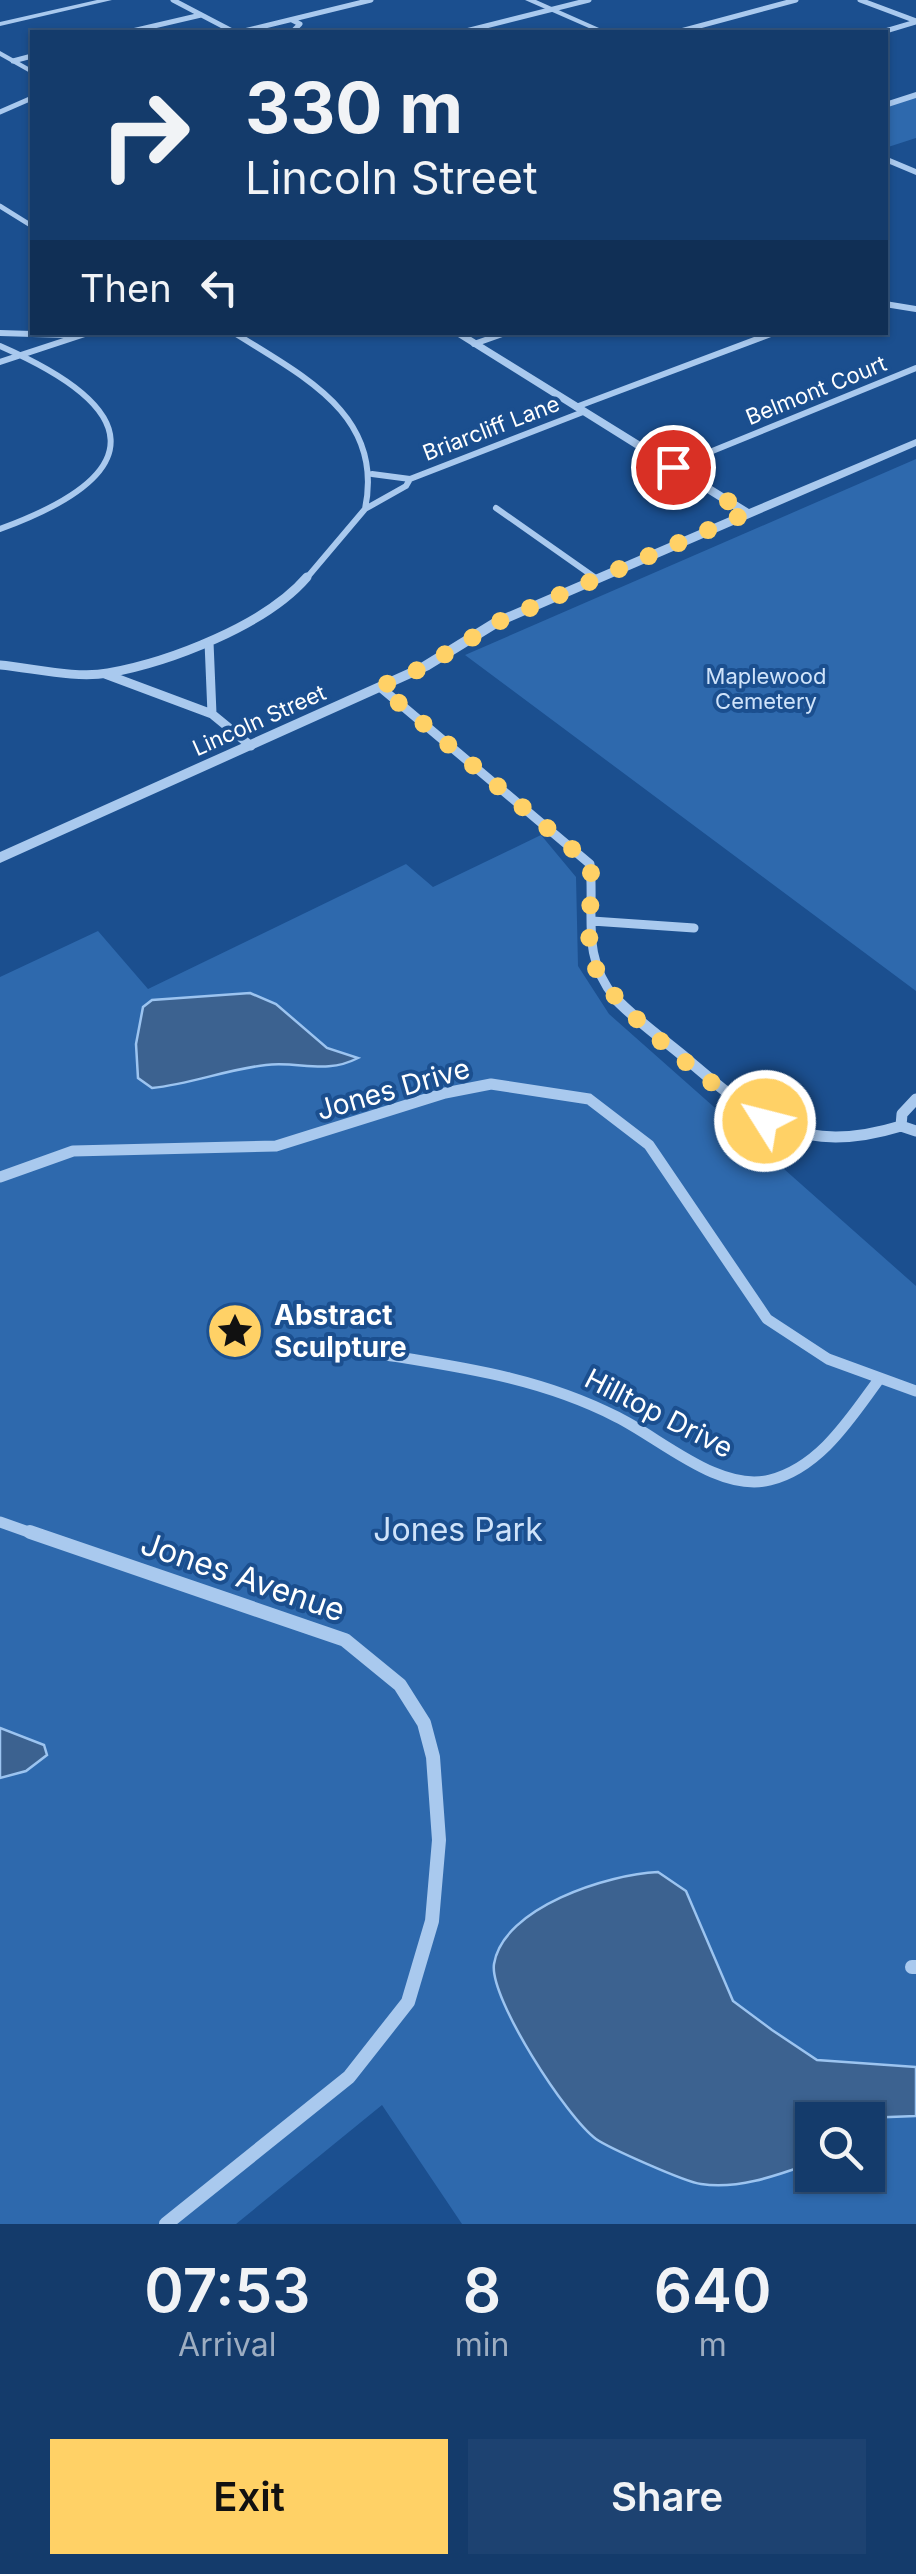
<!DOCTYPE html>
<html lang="en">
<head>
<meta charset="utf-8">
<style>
  :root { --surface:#143b6b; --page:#1d4271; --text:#f1f3f6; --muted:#9dadc1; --line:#33557e; --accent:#ffd166 }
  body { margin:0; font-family:Inter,sans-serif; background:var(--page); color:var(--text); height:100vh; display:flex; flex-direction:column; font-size:38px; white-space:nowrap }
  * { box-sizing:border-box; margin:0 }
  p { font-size:32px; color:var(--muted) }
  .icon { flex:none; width:55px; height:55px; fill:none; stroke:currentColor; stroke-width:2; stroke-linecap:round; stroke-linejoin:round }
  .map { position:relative; height:2224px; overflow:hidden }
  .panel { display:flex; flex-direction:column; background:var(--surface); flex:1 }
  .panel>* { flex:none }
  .top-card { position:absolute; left:30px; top:30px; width:858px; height:305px; border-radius:0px; box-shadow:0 2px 8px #0004,0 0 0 2px var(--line); background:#143b6b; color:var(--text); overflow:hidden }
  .buttons { position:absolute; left:795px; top:2102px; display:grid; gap:20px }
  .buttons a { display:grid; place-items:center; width:90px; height:90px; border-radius:0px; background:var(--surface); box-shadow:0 2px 8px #0004,0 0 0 2px var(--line); font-size:50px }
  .pin { position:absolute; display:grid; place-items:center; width:85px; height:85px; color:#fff; margin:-42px; border:5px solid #fff; border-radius:50%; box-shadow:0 2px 10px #0007 }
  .me { position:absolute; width:110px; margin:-55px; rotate:306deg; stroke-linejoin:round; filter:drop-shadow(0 0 8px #0008) }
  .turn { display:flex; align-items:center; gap:35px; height:210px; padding:0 50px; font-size:45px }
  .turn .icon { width:130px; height:130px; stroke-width:2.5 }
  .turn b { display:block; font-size:70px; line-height:85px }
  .then { display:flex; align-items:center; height:95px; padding:0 50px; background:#0003; gap:20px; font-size:38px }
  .eta { display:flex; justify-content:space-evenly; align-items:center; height:170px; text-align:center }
  .eta b { font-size:60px; font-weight:600; line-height:70px }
  .button { display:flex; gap:20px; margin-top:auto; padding:20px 50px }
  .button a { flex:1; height:115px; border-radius:0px; background:var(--accent); color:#111; font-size:40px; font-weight:600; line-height:115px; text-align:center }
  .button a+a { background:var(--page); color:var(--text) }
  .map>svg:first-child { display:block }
  .green { fill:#2e69ad; fill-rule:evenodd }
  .water { fill:#3c6290; stroke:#9cc4f0; stroke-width:2.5 }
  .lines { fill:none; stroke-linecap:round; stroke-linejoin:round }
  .minor-far4 { stroke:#a9c9ee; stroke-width:5 }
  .minor-far3 { stroke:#a9c9ee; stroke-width:6 }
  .minor-far2 { stroke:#a9c9ee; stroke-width:9 }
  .minor-far1 { stroke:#a9c9ee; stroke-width:11 }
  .minor { stroke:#a9c9ee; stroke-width:14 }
  .tertiary { fill:#a9c9ee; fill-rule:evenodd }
  .route { stroke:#ffd166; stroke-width:18; stroke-dasharray:0 32.4 }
  .labels { text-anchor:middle; stroke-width:8; stroke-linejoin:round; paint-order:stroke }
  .far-street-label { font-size:22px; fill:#fff; stroke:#1b4f8f }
  .far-park-label { font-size:22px; fill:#cfe3fa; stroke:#1b4f8f }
  .street-label { font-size:28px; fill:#fff; stroke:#1b4f8f }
  .poi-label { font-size:28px; font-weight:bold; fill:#fff; stroke:#1b4f8f; text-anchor:start }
  .near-park-label { font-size:32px; fill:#cfe3fa; stroke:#1b4f8f }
  .near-street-label { font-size:32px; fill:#fff; stroke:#1b4f8f }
</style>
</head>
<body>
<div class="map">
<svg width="916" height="2224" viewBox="0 0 916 2224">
  <rect width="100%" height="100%" fill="#1b4f8f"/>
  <path class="green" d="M916 97V138L885 148V107Z
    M916 459V991L465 655Z
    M541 835 576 877 578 966 609 1014 916 1286V2224H462L382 2105 236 2224H0V977L98 931 148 989 406 864 433 887ZM812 2120H868V2175H812Z"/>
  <path class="water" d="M250 993 276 1004 327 1048 358 1058C325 1075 300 1061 266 1065 228 1069 191 1084 152 1088L138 1078 136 1044 143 1007 152 1000Z
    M0 1728 44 1745 47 1755 26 1771 0 1778Z
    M658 1872 686 1891 733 2001 772 2030 817 2060 916 2067V2116L812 2120V2163C778 2175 738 2190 701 2184 685 2182 609 2148 596 2139 567 2118 489 1998 494 1964 503 1907 609 1874 658 1872Z"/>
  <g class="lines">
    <path class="minor-far4" d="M173 0 234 32
      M860 0 916 21
      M292 20 300 24 292 32
      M128 32 201 15
      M240 32 371 0
      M462 32 589 0
      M677 32 796 0
      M882 32 916 22
      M13 61 32 56
      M0 112 32 98
      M0 206 32 226"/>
    <path class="minor-far3" d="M885 304 916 309
      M233 332C302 376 385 414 365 509
      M0 333 65 335
      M474 344 508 332
      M0 346C142 408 153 473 0 529
      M0 362 91 332
      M576 407 776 332
      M673 467 916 368
      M372 474 410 479
      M496 508 597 579
      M305 580 365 509 406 486 410 479 583 412"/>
    <path class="minor-far2" d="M0 665C33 668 76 679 108 673 170 662 266 625 307 577
      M105 674 212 714 209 642
      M380 687 590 864C595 913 580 956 615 998
      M212 714 251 746
      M592 921 694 928"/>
    <path class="minor-far1" d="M612 995C633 1018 659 1036 682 1055 757 1119 799 1157 901 1126
      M916 1099 902 1114 901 1126 916 1131
      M0 1177 73 1151 276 1146 445 1093 491 1084 589 1099 649 1145 767 1319 828 1359 916 1391
      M374 1353C459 1367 539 1377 617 1417 660 1438 719 1493 770 1480 821 1467 851 1417 880 1378
      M0 1522 37 1535"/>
    <path class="minor" d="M30 1532 345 1640 400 1685 424 1723 433 1757 439 1840 432 1921 408 2002 349 2077 166 2224
      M912 1967H916"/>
    <path class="tertiary" d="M97 0H112L0 26V22Z
      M525 0H536L608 32H598Z
      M0 51 32 69V74L0 56Z
      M916 92V98L885 108V102Z
      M885 156 916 169V175L885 162Z
      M450 332H463L749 509 916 439V446L502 625 429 670 0 863V852L419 664 492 619 739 513Z"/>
  </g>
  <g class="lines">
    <path class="route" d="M673 467 747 513 498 622 424 667 380 687 590 864C595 896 583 934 594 964 610 1009 723 1093 765 1121"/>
  </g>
  <defs>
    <g id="sight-disc" transform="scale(2.875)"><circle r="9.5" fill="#ffd166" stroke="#1b4f8f"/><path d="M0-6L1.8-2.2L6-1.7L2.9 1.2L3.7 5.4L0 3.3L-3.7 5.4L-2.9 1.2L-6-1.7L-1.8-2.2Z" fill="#111"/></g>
  </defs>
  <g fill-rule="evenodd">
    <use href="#sight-disc" x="235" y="1331"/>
  </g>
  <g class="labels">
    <g class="far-street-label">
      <text transform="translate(816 390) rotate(-22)" y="8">Belmont Court</text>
      <text transform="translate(491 428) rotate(-21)" y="8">Briarcliff Lane</text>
      <text transform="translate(259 720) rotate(-24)" y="8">Lincoln Street</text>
    </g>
    <g class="far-park-label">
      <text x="766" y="684">Maplewood<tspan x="766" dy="25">Cemetery</tspan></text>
    </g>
    <g class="street-label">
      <text transform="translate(393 1089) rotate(-16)" y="10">Jones Drive</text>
      <text transform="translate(659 1413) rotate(27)" y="10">Hilltop Drive</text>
    </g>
    <g class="poi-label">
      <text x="274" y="1325">Abstract<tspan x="274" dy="32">Sculpture</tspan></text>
    </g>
    <g class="near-park-label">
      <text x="458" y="1541">Jones Park</text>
    </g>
    <g class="near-street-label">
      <text transform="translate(243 1577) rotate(19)" y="11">Jones Avenue</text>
    </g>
  </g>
</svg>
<div class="buttons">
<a><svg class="icon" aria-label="search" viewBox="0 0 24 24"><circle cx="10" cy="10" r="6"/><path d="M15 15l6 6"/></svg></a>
</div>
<div class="pin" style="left:673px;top:467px;background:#d93025"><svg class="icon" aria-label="arrive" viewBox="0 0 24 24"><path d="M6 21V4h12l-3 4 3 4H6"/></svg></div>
<svg class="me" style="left:765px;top:1121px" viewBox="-20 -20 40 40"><circle r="17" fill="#ffd166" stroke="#fff" stroke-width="3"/><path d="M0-11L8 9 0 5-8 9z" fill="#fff"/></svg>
<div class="top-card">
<div class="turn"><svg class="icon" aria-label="right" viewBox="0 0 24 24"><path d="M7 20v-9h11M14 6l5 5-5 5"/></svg><div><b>330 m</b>Lincoln Street</div></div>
<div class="then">Then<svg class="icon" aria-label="left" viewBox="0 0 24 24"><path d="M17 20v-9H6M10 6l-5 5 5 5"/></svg></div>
</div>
</div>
<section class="panel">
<div class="eta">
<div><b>07:53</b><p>Arrival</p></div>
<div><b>8</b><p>min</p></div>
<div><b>640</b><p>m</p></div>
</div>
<div class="button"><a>Exit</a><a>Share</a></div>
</section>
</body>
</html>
